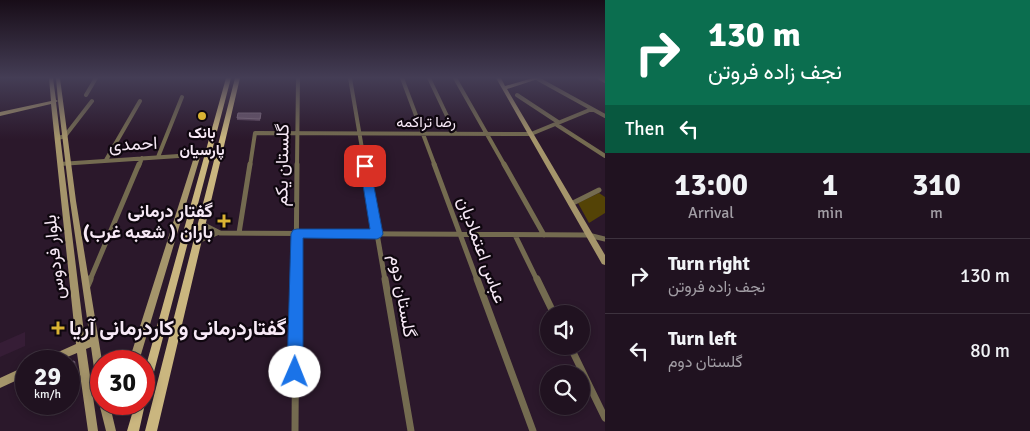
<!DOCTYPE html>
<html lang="en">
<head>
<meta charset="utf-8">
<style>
  :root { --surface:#201220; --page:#281b29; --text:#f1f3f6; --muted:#a29ea5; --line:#3d323e }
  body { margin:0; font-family:Signika,Vazirmatn,sans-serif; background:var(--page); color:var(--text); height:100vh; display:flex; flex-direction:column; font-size:19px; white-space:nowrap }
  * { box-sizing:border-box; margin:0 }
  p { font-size:16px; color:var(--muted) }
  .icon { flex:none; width:28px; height:28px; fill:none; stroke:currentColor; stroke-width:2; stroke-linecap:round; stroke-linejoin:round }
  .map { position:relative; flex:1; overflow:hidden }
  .drawer { display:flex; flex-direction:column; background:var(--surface); width:425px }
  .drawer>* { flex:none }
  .top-card { background:#0b6e4f; color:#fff; overflow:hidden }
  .controls { position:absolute; left:540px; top:305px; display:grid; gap:10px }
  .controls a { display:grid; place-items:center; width:50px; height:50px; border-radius:50%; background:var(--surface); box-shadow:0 2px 8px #0003,0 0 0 1px var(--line); font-size:25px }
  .speed { position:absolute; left:15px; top:350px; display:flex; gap:10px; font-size:25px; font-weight:700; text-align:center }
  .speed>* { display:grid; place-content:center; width:65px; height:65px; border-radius:50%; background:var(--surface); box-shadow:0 2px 8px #0003,0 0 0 1px var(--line); line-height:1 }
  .speed small { font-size:12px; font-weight:400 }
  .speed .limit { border:8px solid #d22; background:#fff; color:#111 }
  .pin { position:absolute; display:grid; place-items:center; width:42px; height:42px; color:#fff; margin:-21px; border-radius:10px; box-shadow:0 2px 8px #0006 }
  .me { position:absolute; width:55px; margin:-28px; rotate:1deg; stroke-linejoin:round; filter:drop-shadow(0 0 4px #0008) }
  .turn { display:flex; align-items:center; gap:18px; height:105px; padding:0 20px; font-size:22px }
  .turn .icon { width:65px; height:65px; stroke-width:2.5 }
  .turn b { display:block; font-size:35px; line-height:42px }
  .then { display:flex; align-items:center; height:48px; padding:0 20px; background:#0003; gap:10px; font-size:19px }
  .eta { display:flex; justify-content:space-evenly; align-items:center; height:85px; text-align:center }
  .eta b { font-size:30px; font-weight:700; line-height:35px }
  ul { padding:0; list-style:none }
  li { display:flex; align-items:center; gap:15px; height:75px; padding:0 20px; border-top:1px solid var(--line) }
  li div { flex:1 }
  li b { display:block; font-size:19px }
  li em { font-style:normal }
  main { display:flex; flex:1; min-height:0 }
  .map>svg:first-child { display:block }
  .built { fill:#361d36 }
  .green { fill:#544306 }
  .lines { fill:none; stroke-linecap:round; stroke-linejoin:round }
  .street-far2 { stroke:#746b50; stroke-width:4 }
  .street-far1 { stroke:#746b50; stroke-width:5 }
  .street { stroke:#746b50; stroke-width:7 }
  .secondary { fill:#a5956b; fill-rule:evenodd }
  .primary { fill:#cab67f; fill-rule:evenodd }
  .wall { fill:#5d485d }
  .shaded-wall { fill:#422e42 }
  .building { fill:#6d596d; stroke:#837082 }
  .route { fill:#1a73e8; stroke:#114b97 }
  .poi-dot { fill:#dab333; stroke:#0f070f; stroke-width:2 }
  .labels { text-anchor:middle; stroke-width:4.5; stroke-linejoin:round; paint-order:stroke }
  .far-street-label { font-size:15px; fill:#f7e9f6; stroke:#0f070f }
  .far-poi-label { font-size:15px; font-weight:bold; fill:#f7e9f6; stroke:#0f070f }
  .street-label { font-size:18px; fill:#f7e9f6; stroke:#0f070f }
  .poi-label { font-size:18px; font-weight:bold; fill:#f7e9f6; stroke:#0f070f; text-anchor:end }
  .near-poi-label { font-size:21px; font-weight:bold; fill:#f7e9f6; stroke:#0f070f; text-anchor:start }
</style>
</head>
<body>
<main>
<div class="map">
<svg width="605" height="431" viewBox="0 0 605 431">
  <rect width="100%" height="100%" fill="#2b182b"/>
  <path class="built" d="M25 332V346L0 357V343Z"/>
  <path class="green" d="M599 193 605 197V213L589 223 578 203Z"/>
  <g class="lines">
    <path class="street-far2" d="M350 78 365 166
      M402 78 435 166
      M429 78 455 133
      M455 78 505 166
      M600 78 605 81
      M538 79 605 116
      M86 95 96 78
      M517 95 558 122
      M557 125 605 156
      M58 138 65 136 92 101
      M158 157 182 97
      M106 160 140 101
      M60 164 208 154
      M139 166 142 158
      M250 166 255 133 531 134 592 109
      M297 166 298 78"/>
    <path class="street-far1" d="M365 164 385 280
      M434 164 477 280
      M504 164 544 235
      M571 204 599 190
      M202 224 220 233 588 235 605 239
      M239 233 250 164
      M515 235 537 280
      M198 241 217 233
      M90 280 139 164
      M296 280 297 164"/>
    <path class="street" d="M385 279 411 431
      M477 279 533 431
      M537 279 554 314
      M87 286 90 279
      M570 346 605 418
      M295 431 296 279"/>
    <path class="secondary" d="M49 78H53L56 100 58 101 56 78H60L76 201 102 361H101V387L98 385 96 382 91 347 86 349 98 431H88L77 353 58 361H43L45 358 76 344 51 104 0 116V112L51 101ZM58 101 70 201 90 339 85 341 56 102Z
      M496 78H501L505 86 533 78H541L507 89 605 255V265L602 264Z
      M198 152 201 154 139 361H129L195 154Z
      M26 366V376L0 388V378Z
      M101 401V404H120L119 408 111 410 116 431H106L100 407Z"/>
    <path class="primary" d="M226 78H231L149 391 148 395 144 396V373Z
      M235 78H240L157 431H145Z
      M144 400 145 404 139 431H127L135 404H144Z"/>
  </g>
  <path class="wall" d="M261 115 260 121 237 120V118Z"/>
  <path class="shaded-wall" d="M74 361 76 362 77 369 72 372 70 370Z"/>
  <path class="building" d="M238 113H261L260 119 237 118Z
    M74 361 75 368 70 370 69 363Z"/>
  <linearGradient id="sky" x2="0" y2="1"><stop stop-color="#180d18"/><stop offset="0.56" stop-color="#443d55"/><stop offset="1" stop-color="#443d55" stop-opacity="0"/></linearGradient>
  <rect width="605" height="139" fill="url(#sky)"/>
  <path class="route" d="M365 163 370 166 383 234 381 237 377 239 303 238V372L301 377 295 380 290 377 287 372 291 234 293 230 297 229H370L360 166Z"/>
  <g class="poi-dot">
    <circle cx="202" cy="116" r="5"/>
    <path d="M221.5 213.5h5v5h5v5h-5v5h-5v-5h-5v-5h5z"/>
    <path d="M55.5 320.5h5v5h5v5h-5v5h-5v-5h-5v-5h5z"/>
  </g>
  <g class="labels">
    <g class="far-street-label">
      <text x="426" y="127">رضا تراکمه</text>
    </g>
    <g class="far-poi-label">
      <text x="202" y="138">بانک<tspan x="202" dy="17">پارسیان</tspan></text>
    </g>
    <g class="street-label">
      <text transform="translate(133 144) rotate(-3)" y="6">احمدی</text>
      <text transform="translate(282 165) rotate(-89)" y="6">گلستان یکم</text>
      <text transform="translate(482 250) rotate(70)" y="6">عباس اعتمادیان</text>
      <text transform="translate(54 257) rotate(-96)" y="6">بلوار فردوس</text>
      <text transform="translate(403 296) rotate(80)" y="6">گلستان دوم</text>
    </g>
    <g class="poi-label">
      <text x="213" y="217">گفتار درمانی<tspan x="213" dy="21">باران ( شعبه غرب)</tspan></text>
    </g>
    <g class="near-poi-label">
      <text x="69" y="335">گفتاردرمانی و کاردرمانی آریا</text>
    </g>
  </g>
</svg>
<div class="controls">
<a><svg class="icon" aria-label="sound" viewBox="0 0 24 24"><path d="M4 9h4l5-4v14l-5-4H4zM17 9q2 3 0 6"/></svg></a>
<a><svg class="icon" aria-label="search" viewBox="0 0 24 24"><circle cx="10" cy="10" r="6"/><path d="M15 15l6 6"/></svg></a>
</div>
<div class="speed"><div>29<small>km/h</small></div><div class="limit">30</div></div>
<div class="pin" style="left:365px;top:166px;background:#d93025"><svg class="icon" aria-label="arrive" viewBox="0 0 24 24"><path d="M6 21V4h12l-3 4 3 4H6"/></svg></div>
<svg class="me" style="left:295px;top:372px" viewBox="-20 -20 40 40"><circle r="19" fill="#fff"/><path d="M0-13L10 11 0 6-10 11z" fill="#1a73e8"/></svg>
</div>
<section class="drawer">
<div class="top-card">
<div class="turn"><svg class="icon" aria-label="right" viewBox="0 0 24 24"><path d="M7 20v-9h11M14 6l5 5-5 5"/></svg><div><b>130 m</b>نجف زاده فروتن</div></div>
<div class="then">Then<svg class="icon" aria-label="left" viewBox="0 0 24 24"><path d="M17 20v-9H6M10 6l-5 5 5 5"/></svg></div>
</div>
<div class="eta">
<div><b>13:00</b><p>Arrival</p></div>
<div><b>1</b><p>min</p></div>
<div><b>310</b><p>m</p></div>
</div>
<ul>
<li><svg class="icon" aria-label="right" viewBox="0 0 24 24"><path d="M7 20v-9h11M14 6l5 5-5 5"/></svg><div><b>Turn right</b><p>نجف زاده فروتن</p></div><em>130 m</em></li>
<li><svg class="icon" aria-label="left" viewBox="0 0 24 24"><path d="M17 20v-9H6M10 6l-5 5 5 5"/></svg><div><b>Turn left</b><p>گلستان دوم</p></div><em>80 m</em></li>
</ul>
</section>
</main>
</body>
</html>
